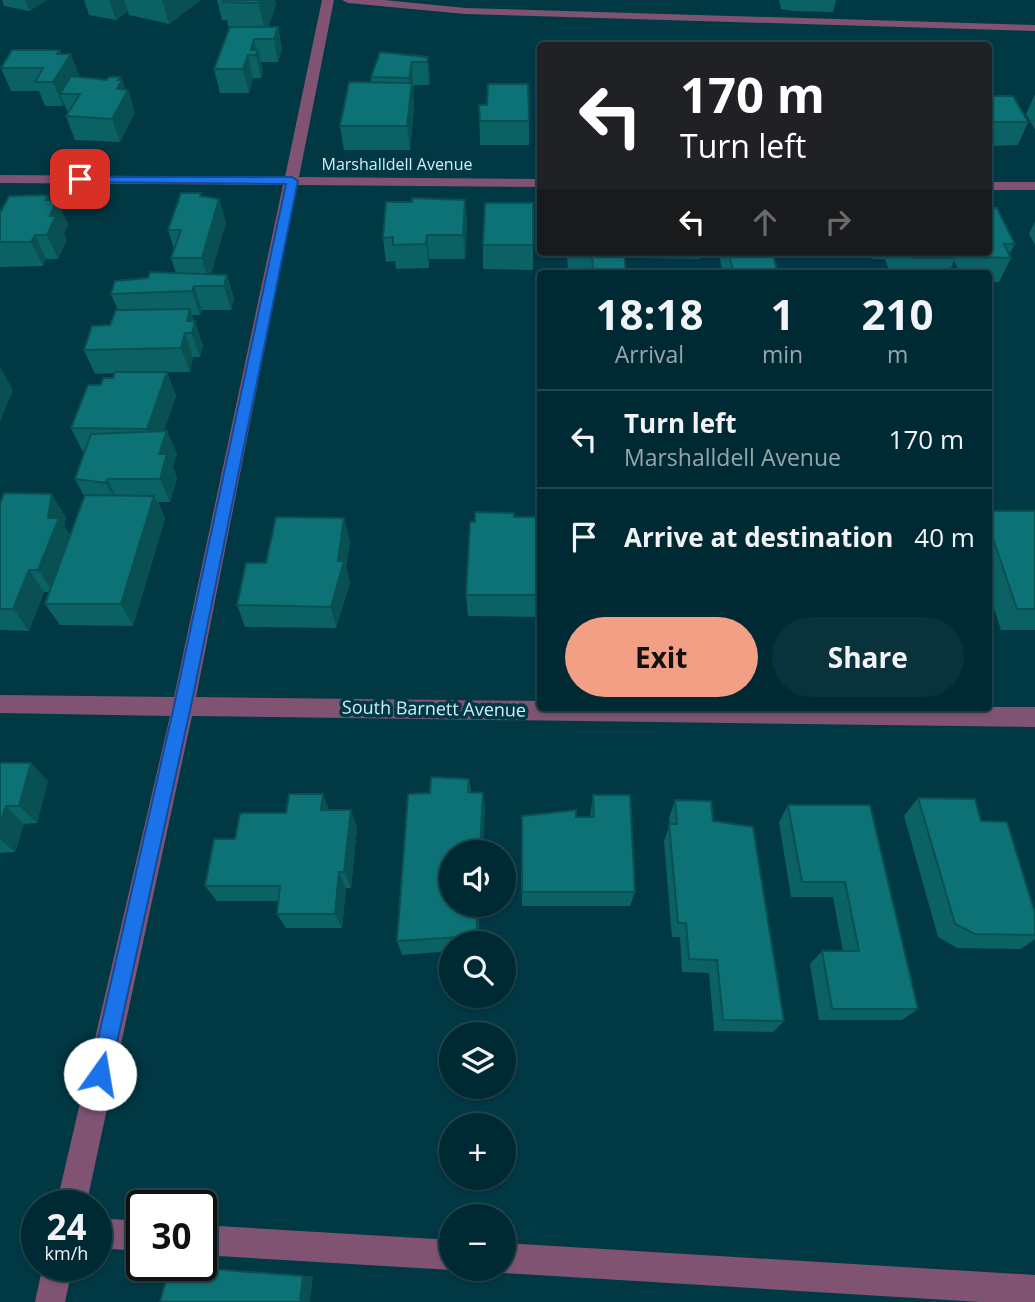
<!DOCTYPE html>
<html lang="en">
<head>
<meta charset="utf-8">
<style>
  :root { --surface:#002a33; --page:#0a323b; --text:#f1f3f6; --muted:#95a7ac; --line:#22464e; --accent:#f39f85 }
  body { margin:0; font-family:"Open Sans",sans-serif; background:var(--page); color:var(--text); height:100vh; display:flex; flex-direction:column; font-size:26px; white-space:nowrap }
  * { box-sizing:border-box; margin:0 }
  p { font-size:23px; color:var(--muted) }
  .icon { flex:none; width:38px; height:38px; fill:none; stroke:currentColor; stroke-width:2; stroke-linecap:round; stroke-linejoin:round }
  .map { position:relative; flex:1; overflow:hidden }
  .panel { position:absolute; left:537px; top:270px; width:455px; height:441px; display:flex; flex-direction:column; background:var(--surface); border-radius:7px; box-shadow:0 2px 5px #0004,0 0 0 2px var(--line) }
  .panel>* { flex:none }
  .guide { position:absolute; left:537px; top:42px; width:455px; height:214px; border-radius:7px; box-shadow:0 2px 5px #0004,0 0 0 2px var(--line); background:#202124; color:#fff; overflow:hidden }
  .buttons { position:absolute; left:439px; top:840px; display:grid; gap:14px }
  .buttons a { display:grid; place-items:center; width:77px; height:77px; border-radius:50%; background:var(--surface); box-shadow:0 2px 5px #0004,0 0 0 2px var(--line); font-size:35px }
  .speed { position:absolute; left:21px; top:1190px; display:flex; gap:14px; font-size:35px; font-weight:700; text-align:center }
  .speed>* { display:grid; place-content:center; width:91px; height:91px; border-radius:50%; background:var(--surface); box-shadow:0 2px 5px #0004,0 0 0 2px var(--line); line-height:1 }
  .speed small { font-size:18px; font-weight:400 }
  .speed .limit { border:4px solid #111; border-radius:10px; background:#fff; color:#111 }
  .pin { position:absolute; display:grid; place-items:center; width:60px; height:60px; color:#fff; margin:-30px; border-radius:14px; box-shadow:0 4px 10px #0006 }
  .me { position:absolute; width:77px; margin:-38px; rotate:13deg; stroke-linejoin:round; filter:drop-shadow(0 0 5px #0008) }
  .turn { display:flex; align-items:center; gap:24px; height:147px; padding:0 28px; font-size:32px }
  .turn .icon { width:91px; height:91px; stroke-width:2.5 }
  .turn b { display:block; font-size:49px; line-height:60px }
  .lanes { display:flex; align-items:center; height:66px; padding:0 28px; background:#0003; justify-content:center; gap:35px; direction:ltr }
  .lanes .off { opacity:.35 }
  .eta { display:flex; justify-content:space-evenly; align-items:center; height:119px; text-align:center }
  .eta b { font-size:42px; font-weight:700; line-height:49px }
  .action { display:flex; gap:14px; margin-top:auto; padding:14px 28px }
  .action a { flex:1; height:80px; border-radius:42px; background:var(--accent); color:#111; font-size:28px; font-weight:700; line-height:80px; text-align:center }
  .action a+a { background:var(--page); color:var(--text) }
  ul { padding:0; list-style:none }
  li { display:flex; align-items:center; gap:21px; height:98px; padding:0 28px; border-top:2px solid var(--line) }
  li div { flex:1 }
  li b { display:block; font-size:26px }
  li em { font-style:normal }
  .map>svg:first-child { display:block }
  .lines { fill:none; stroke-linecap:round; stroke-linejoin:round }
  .lane { fill:#805373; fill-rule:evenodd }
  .street { fill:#805373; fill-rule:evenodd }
  .wall { fill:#0b6265 }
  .shaded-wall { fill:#095052 }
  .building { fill:#0d7275; stroke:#095052; stroke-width:2 }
  .route { fill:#1a73e8; stroke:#114b97; stroke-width:2 }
  .labels { text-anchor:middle; stroke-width:7; stroke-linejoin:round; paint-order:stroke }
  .far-street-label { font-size:16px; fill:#cfeef8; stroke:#003844 }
  .street-label { font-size:18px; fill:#cfeef8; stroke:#003844 }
</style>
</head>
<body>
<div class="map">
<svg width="1035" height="1302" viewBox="0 0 1035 1302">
  <rect width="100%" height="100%" fill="#003844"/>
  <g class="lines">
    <path class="lane" d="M96 1218 142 1221V1251L96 1248Z
      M201 1225 452 1240V1269H455L452 1270 201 1255Z
      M504 1243 1035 1275V1302H980L504 1273 493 1269H504Z"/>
    <path class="street" d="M322 0H334L299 177 541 179V187L297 185 196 697 541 701V707H1035V727L192 716 86 1206H56L170 716 0 713V695L174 697 283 185 0 183V175L285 177Z
      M342 0H384L465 8 1035 25V31L465 14 348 3Z
      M989 182H1035V190H989Z
      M43 1265H73L65 1302H35Z"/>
  </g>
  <path class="wall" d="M2 0H47L29 11 4 6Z
    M84 0H201L169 24 129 15 128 11 116 20 89 15Z
    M217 0H275L276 5 268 27H278L282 49 278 62H261L263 73 261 78H253L249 93H220L214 69 229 29 227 20H222Z
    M779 0H836L833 12 794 11 781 9Z
    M60 50 61 54 80 77 107 80H121L126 90H128L135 113 120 142 75 140 66 116 68 113 64 103 63 106H45L39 91H11L1 68Z
    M428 57 430 80 429 85H414L413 91 414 107 410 150H344L340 126 371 83V77Z
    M1035 94V130L1026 114Z
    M989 96 1028 122 1018 145 989 146Z
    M479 105 529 121V145H480Z
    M202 196 219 199 226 223 211 274 227 275 234 299 231 310H202L200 315H192L203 345 200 357H193L190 372H167L176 396 164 431H167L177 454 173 467 177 478 170 502H158L165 519 133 626 60 625 45 604 49 592H44L29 631 0 630V504L66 517 64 526 70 535 84 496 75 479 84 452H83L71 428 101 385 113 378 115 373 95 374 84 350 110 325 118 310 111 294 148 278 176 273 171 258 174 249 168 230Z
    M50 200H57L68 224 64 233 67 240 58 259H46L43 266 0 267V213Z
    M465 200 467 224 465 259H429V268L396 269 395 261 386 262 383 238Z
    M533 203V270L483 269V245Z
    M992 208 1015 244 1009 255 1011 258 999 282H989V273H960L954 260 949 273H899L898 270H889L885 259H873L871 252H989Z
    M1035 221V245L1029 234Z
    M567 252H624L626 273H590V271H568Z
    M641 252H701L699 259 641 258Z
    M718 252H834L833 254H776L774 261 777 270 776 273H723Z
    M989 511H1035V630H1001L989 593Z
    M514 517 541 561V617L468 616 466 595 475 522Z
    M350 541 346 567 350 583 336 628 245 627 237 605 266 563Z
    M0 763 48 781 37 823 24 824 15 852 0 853Z
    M469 779 471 792 483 793 485 810 452 905H480L478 943H452V951L402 955 397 941 430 793Z
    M593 795 635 892 630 906H522V816L590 817Z
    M918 798 981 821 1035 913V939L1021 949 957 948 938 937 904 816Z
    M675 800 713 821 784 1021 773 1032 714 1031 709 973 682 972 680 937H672L664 841 670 824 669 818Z
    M788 805H870L918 1009 902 1020H819L810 964 822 951H843L833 897H791L779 822Z
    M329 810 357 827 351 888H346L342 928H286L277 914 279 901H217L205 886 286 813Z"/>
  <path class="shaded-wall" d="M25 0H47L29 11Z
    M109 0H124L128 11 116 20Z
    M162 0H201L169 24Z
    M260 0H275L276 5 265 34 259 3Z
    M278 27 282 49 278 62 274 39Z
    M254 39 257 53 258 50 263 73 261 78 256 55 251 50Z
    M60 50 65 64 71 54 80 77 60 94 64 103 63 106 53 82 57 54Z
    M248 55 253 78 249 93 243 69Z
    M428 57 430 80 429 85 427 62Z
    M412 62 414 107 410 150 407 126 411 97 409 78Z
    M120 77 121 82 122 80 126 92 128 90 135 113 120 142 112 119 118 80Z
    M48 195 54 208 57 200 68 224 64 233 67 240 58 259 47 235 50 216 46 200Z
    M219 199 226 223 209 282 202 258Z
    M465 200 467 224 465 259 463 235Z
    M35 235 46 259 43 266 31 242Z
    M427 235 429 259V268L426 244Z
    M227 275 234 299 231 310 224 286Z
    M194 286 202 310 200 315 192 291Z
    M190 309 203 345 200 357 187 321Z
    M185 333 193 357 190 372 181 348Z
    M0 366 13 390 0 422Z
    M167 372 176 396 157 452 147 429Z
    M167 431 177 454 173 467 177 478 170 502 160 479 159 454Z
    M107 479 119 502 118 506 106 483Z
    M52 494 66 517 64 526 73 540 53 592 38 570Z
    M154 496 165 519 133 626 121 604Z
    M344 518 350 541 346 567 350 583 336 628 331 607Z
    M29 570 44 592 29 631 13 609Z
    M31 763 48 781 37 823 19 806Z
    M483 793 485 810 483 852H480Z
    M323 794 330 812 321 810Z
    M6 806 24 824 15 852 0 839V824Z
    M351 810 357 827 351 888 344 872Z
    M339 872 346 888 342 928 335 914Z
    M478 905H480L478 943H477L476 936Z
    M303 1276H313L310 1302H300Z"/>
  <path class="building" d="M224 0H260L259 3 223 2Z
    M230 27H278L274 39H254L251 50H258L256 55H248L243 69H214Z
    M12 50H60L57 54H71L53 82H35L43 68H1Z
    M380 52 428 57 427 62H412L409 78 371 77Z
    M71 76 107 80 109 77H120L118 80H122L117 89 128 90 112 119 66 116 80 94H60Z
    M349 82 412 83 407 126H340Z
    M488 84H528L529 121H480L479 105H487Z
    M989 96H1013L1028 122H989Z
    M181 193H201L200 196 219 199 202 258H171L181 230H168Z
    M48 195 46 200H57L50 216H56L47 235H35L31 242H0V213L9 196Z
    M412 198 465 200 463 235H427L426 244 393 245V237L383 238 386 202H412Z
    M989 202 992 208H997L1015 244H1004L1011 258 974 257 972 252H989Z
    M485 203H533V245H483Z
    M592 252H624L626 273H593Z
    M728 252H772L777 270H733Z
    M909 252H952L955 258H912Z
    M150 272 227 275 224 286H194L192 291 111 294 115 281 148 278Z
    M190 309 187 321H195L192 333H185L181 348 84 350 92 326 110 325 116 310Z
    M115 372H167L147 429 71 428 88 385H101L103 378H113Z
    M167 431 159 454H167L160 479H107L106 483 75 479 91 434Z
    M4 493 52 494 48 518H59L38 570H29L13 609H0V504Z
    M85 495 154 496 121 604H45Z
    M989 511H1035V609H1017L989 527Z
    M475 512 514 513V517H540L541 595H466L470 522H475Z
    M276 517 344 518 338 561H344L331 607 237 605 246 563H266Z
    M0 763H31L19 806H6L0 824Z
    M431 777 469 779 468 792 483 793 480 852H452V905H478L476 936 397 941 408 794 430 793Z
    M289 794H323L321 810H351L344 872H339L335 914H277L280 886H205L214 839H235L240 813H286Z
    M593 795H630L635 892H522V816L576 810V817H594Z
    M918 798 975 799 981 821 1007 822 1035 913V935L975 934 955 924Z
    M675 800 711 801 713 821 753 827 784 1021 723 1020 717 960 689 959 686 923H678L669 824H677Z
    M788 805H870L918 1009H832L822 951H859L845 882H802Z
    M170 1266 303 1276 300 1302H160Z"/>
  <path class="route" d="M76 177H292L298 181 191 706 110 1074 107 1082 100 1085 93 1082 90 1074 174 706 286 184 80 182 76 181Z"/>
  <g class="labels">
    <g class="far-street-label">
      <text x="397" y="170">Marshalldell Avenue</text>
    </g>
    <g class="street-label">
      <text transform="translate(434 709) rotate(1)" y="6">South Barnett Avenue</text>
    </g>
  </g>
</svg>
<div class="buttons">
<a><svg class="icon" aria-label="sound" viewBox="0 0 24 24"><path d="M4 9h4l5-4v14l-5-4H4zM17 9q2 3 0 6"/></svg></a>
<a><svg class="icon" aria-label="search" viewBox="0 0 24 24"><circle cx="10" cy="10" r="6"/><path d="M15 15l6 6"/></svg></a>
<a><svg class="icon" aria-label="layers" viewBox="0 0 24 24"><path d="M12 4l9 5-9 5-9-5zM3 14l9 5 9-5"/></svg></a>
<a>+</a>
<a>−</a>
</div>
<div class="speed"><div>24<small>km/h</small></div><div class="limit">30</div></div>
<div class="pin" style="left:80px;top:179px;background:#d93025"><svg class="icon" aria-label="arrive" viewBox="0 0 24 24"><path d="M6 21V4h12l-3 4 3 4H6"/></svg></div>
<svg class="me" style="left:100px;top:1074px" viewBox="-20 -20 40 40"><circle r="19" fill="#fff"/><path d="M0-13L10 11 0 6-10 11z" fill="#1a73e8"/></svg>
<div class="guide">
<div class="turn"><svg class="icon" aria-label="left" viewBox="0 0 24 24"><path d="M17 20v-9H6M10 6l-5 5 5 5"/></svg><div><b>170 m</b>Turn left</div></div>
<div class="lanes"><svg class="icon" aria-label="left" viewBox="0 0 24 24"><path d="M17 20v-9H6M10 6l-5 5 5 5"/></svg><svg class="icon off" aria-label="ahead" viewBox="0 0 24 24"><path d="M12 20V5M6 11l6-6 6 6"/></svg><svg class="icon off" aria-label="right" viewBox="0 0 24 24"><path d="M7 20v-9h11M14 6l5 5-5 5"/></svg></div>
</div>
<section class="panel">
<div class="eta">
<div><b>18:18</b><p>Arrival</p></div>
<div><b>1</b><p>min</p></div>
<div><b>210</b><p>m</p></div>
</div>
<ul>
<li><svg class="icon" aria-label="left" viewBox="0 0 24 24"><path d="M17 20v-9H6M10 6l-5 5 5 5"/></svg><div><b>Turn left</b><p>Marshalldell Avenue</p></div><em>170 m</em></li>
<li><svg class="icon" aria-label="arrive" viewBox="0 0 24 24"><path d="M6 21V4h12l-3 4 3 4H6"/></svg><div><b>Arrive at destination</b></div><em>40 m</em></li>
</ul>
<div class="action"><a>Exit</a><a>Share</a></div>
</section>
</div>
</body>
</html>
